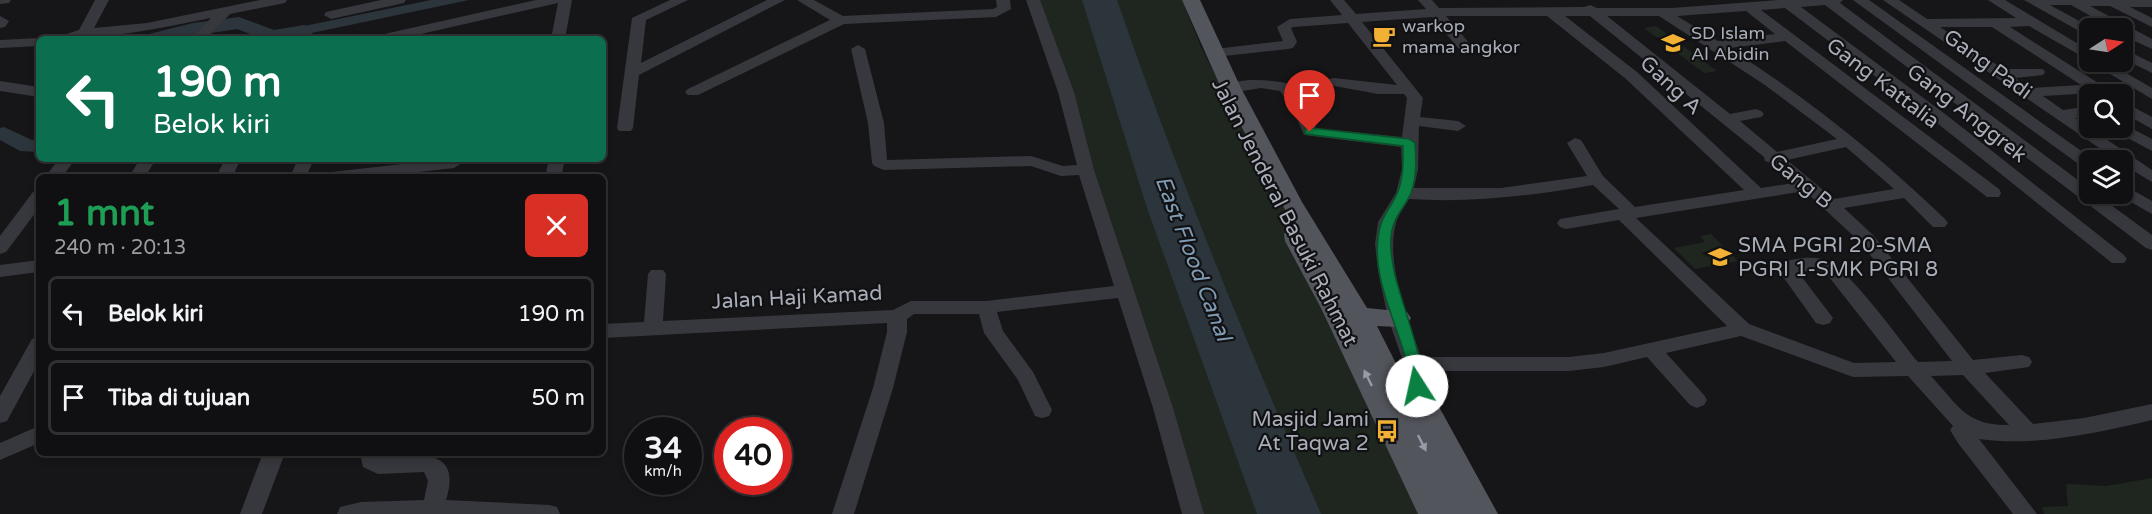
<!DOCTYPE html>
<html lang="id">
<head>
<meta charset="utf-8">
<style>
  :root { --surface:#101012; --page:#19191b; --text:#f1f3f6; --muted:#9c9d9f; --line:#303032 }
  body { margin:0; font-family:"Varela Round",sans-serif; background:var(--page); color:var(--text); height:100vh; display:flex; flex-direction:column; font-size:22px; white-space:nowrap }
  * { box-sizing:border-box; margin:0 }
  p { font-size:20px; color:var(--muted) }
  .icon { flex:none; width:33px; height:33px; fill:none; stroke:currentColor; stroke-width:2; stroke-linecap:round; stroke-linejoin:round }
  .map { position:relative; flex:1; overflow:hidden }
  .details { position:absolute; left:36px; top:174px; width:570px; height:282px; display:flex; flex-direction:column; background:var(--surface); border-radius:9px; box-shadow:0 3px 9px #0003,0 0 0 2px var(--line) }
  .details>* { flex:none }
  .guide { position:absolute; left:36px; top:36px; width:570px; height:126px; border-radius:9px; box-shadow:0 3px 9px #0003,0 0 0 2px var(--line); background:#0b6e4f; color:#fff; overflow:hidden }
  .needle { width:39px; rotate:78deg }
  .tools { position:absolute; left:2079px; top:18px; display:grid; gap:12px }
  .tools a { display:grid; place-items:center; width:54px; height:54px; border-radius:9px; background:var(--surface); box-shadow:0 3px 9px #0003,0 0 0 2px var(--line); font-size:30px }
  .speed { position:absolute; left:624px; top:417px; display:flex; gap:12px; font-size:30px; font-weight:700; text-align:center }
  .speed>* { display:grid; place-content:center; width:78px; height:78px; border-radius:50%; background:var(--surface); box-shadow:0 3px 9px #0003,0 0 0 2px var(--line); line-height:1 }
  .speed small { font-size:15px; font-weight:400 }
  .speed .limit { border:9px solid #d22; background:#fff; color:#111 }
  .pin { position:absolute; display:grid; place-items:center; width:51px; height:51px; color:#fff; margin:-62px -26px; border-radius:50% 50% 50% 0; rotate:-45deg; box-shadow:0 0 6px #0007 }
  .pin .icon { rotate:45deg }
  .me { position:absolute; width:66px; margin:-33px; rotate:350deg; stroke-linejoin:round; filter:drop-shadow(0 0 4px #0008) }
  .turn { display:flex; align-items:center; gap:21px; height:126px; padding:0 18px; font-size:27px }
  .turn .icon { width:78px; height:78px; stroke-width:2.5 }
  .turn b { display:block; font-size:42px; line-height:51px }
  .round { display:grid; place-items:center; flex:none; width:63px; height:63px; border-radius:9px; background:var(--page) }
  .head { display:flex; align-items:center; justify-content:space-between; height:102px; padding:0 18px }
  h1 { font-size:36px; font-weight:800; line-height:45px; color:#1e9e55 }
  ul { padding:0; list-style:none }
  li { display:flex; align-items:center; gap:18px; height:75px; margin:0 12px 9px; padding:0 6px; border:3px solid var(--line); border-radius:9px }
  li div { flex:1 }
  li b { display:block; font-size:22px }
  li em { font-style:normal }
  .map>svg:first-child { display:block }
  .green { fill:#1e261f }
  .water { fill:#2c353c }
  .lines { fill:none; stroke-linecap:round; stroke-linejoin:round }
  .river { fill:#2c353c; fill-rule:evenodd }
  .minor { fill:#37383d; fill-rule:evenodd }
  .major { fill:#53555c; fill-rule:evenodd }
  .oneway { fill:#979ba6 }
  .route { fill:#0b8043; stroke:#07532c; stroke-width:1.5 }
  .labels { text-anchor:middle; stroke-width:4.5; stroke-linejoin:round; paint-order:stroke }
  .far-poi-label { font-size:18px; fill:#a8adb8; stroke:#111113; text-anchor:start }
  .street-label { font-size:21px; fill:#a8adb8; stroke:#111113 }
  .poi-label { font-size:21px; fill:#a8adb8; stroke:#111113; text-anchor:start }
  .water-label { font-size:22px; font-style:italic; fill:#7f9bb3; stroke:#111113 }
</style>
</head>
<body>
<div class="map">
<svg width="2152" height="514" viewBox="0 0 2152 514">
  <rect width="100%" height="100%" fill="#161618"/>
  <path class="green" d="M1033 0H1182L1201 47 1257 160 1295 229 1427 514H1193Z
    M1656 26 1717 71 1704 73 1644 28Z
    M1711 234 1738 261 1695 269 1674 248 1705 242 1700 236Z
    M2152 478V514H2044L2042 507 2068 506 2066 484 2106 486Z"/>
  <path class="water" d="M431 0H469L302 35 265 39 275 32Z
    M1082 0H1117C1177 174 1247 345 1321 514H1257L1147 208Z"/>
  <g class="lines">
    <path class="river" d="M239 17 274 30 304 25 311 27 313 31 311 35 289 39H263L237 29 175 39H143L145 35 193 23Z
      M4 127 32 140H39V152L20 151 0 140V128Z"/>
    <path class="minor" d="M0 0H11L9 3 0 4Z
      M95 0H109L94 28 147 23 260 0H287L285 3 230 14 206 39H191L211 18C161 28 109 39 58 39L60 36 79 30Z
      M381 0H406L404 3 331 19 324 15 326 12Z
      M536 0H572L565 39H551L558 3 399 39H373L380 35Z
      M670 0H688L646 20 641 63 767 0H785L639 75 633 128 631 131H619L617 128 632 18Z
      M797 0H814L843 16 993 9 997 7 996 0H1010L1011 9 996 17 844 24 698 95H688L685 92 688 89 830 20Z
      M1026 0H1040L1074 92 1094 170 1173 408 1204 514H1182L1153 408 1118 298 997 312 1003 331 1033 372 1052 410 1049 416 1042 418 1035 416 1018 380 984 333 979 314H914L907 319V332L893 388 854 514H832L873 388 887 332V323L603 338V324L644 322 648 274 651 270H663L666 274 663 321 893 310 911 301H986L1114 286 1079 175 1061 176 1031 166 884 170 874 166 872 163 868 123 851 49 858 45 865 49 884 123 887 160 1031 156 1063 166 1077 165 1058 92Z
      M1330 0H1344L1356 14 1426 9 1418 0H1432L1439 8 1584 7 1590 5 1597 8H1672L1779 0H1843L1840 3 2090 189V194H2096L2152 235V250L2146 248 1825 5 1801 7 1949 117 2124 255 2127 259 2124 263H2112L1937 123 1785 8 1761 10 1999 189 2001 193 1999 197H1987L1785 41 1729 48C1807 98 1879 155 1945 219L1948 223 1945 227H1933L1904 198 1844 208 1873 235 1973 360 2022 355 2029 357 2032 362 2029 367 1985 373 2033 424 2084 418 2152 404V420C2096 433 2036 447 1979 439L2037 514H2013L1958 443 1950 430 1953 426 1908 376 1853 377 1741 336 1666 353 1704 395 1707 400 1704 405 1697 408 1690 405 1647 357 1604 367 1569 371H1425L1427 386 1438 412 1435 418 1428 420 1421 418 1407 386 1404 364 1388 318 1378 271 1375 244 1378 222 1396 193 1402 169 1401 147 1304 135 1293 109 1280 91 1261 88 1231 93 1223 88C1235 76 1275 80 1290 84L1309 108 1316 128 1402 137 1407 98 1404 94H1378L1329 85 1327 82 1329 79 1334 78 1397 85 1348 23 1293 27 1291 28 1297 42 1293 48 1288 49 1215 57 1208 53 1215 49 1283 41 1277 27 1290 19 1342 15ZM1746 11 1775 34 1718 41 1677 16ZM1446 16H1547L1626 79 1744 190 1635 207 1603 176 1581 140 1575 138 1567 143 1587 176 1501 188H1414L1418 169 1419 126 1458 131 1466 126 1458 121 1420 117 1423 98 1362 22 1432 17 1459 49H1469L1471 46 1469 43ZM1565 16H1590L1764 157 1765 161 1770 163 1794 183 1761 188 1637 72ZM1607 16H1659L1765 85 1837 139 1777 152 1740 121 1761 117 1764 114 1761 111 1756 109 1730 114ZM1846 147 1894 189 1834 199 1787 160ZM1593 185 1619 209 1560 219 1557 223 1560 227 1566 229 1619 220 1727 326 1604 353 1569 357H1421C1408 320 1385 262 1396 223 1398 215 1405 206 1409 199 1471 203 1532 196 1593 185ZM1805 191 1861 243 1952 361 1918 362C1898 338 1850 269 1825 260 1813 255 1791 259 1779 263L1776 267 1816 323 1823 325 1830 323 1833 318 1798 272 1816 270 1829 277 1896 362 1854 363 1749 324 1636 218ZM1963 375 2009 425C1966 426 1958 405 1931 376Z
      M1853 0H1869L2094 160H2090V170L2084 168Z
      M1883 0H1899L1927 19 2016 18 1988 0H2005L2090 51V61L2029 26 2010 27 2111 91 2113 94 2094 93 2043 96 2063 110 2090 106V116L2075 118 2093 130 2129 127 2152 139V151L2126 137 2106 139 2152 170V182L2122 164V160H2117ZM1940 27H1992L2081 85 2031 88 2015 78 2043 75 2045 72 2043 69H2003Z
      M2024 0H2152V7H2130L2152 18V27L2110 6H2090L2152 39V49L2122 35V28H2112L2071 5H2050L2092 28H2090V37Z
      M0 16 9 21 5 27 0 28Z
      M39 38 44 39H39V46L0 48V40Z
      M2122 48 2152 63V73L2122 58Z
      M2090 62H2107L2152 88V99Z
      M0 81 39 87V97L0 91Z
      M2122 101 2152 117V129L2122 112Z
      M59 159H73L74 161 62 177H45Z
      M140 159H156L145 177H129Z
      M225 159H241L232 177H216Z
      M298 159H314L306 177H290Z
      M446 159H458L462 163 454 168 375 177H324L332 172Z
      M549 159H565L561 177H545Z
      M2122 184 2152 201V214L2117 194H2122Z
      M39 191V208L6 252 0 254V236L33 192Z
      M39 260V272L0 277V265Z
      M39 337V362L7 421 0 423V396L32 339Z
      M39 426V443L0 460V443Z
      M263 453H285L262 514H240Z
      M360 453H382V456C416 455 463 446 446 500L549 505 557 507 560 514H337L340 507 361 502 424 500 428 481 424 472 378 474 363 467Z"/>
    <path class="major" d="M1182 0H1200L1241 88 1302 202 1367 308 1407 312 1411 318 1407 324 1398 327 1377 326 1416 403 1428 402 1438 405 1498 514H1418L1321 308 1285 241 1284 234 1288 229 1294 227 1221 88Z"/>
  </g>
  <defs><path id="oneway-solid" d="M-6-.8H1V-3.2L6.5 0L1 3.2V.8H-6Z" transform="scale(1.5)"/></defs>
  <g class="oneway">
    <use href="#oneway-solid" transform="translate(1368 378) rotate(-116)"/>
    <use href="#oneway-solid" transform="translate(1422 443) rotate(63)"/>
  </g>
  <path class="route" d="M1310 128 1409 139 1415 143C1416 160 1417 176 1411 193 1407 203 1399 211 1395 221 1388 236 1391 255 1394 271 1398 293 1430 376 1422 390H1411C1407 382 1409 372 1407 363 1396 319 1367 270 1381 224 1384 214 1392 205 1396 196 1404 180 1403 162 1403 146L1305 134V129Z"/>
  <defs>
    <g id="cafe-bare" transform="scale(1.8)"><path d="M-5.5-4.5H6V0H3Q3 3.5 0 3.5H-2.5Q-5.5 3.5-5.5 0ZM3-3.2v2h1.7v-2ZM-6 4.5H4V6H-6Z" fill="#f2b134" stroke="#111113" stroke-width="2.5" paint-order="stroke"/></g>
    <g id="school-bare" transform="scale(1.8)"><path d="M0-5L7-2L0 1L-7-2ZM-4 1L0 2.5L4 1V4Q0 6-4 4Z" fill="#f2b134" stroke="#111113" stroke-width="2.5" paint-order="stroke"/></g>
    <g id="bus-bare" transform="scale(1.8)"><path d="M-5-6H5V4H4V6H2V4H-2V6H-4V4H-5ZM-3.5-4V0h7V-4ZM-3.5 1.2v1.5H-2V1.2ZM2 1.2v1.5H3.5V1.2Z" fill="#f2b134" stroke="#111113" stroke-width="2.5" paint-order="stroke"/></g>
  </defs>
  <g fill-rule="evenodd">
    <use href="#cafe-bare" x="1384" y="36"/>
    <use href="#school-bare" x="1673" y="43"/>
    <use href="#school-bare" x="1720" y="257"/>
    <use href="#bus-bare" x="1387" y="431"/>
  </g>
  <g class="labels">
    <g class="far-poi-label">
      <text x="1402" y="32">warkop<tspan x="1402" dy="21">mama angkor</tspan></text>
      <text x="1691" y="39">SD Islam<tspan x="1691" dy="21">Al Abidin</tspan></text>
    </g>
    <g class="street-label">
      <text transform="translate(1988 64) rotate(36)" y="7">Gang Padi</text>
      <text transform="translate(1883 83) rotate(37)" y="7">Gang Kattalia</text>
      <text transform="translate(1671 85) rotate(43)" y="7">Gang A</text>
      <text transform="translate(1967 113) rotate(38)" y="7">Gang Anggrek</text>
      <text transform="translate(1801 181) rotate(39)" y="7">Gang B</text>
      <text transform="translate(1285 212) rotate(63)" y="7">Jalan Jenderal Basuki Rahmat</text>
      <text transform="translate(797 297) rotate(-3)" y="7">Jalan Haji Kamad</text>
    </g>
    <g class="poi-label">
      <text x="1738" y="252">SMA PGRI 20-SMA<tspan x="1738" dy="24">PGRI 1-SMK PGRI 8</tspan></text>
      <text x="1369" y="426" text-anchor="end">Masjid Jami<tspan x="1369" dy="24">At Taqwa 2</tspan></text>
    </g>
    <g class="water-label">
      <text transform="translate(1194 258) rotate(69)" y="8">East Flood Canal</text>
    </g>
  </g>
</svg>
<div class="tools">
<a><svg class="needle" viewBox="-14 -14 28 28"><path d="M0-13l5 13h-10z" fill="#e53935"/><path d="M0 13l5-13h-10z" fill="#9c9d9f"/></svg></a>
<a><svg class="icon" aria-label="search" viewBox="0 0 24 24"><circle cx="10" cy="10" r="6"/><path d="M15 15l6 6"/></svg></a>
<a><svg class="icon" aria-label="layers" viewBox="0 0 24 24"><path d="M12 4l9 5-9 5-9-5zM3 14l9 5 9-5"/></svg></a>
</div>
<div class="speed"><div>34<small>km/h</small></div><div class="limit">40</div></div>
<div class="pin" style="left:1310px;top:132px;background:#d93025"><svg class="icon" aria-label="arrive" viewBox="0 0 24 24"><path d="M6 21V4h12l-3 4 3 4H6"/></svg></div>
<svg class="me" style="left:1417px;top:386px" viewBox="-20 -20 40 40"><circle r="19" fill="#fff"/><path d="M0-13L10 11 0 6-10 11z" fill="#0b8043"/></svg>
<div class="guide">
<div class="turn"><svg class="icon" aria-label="left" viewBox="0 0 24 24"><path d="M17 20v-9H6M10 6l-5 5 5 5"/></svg><div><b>190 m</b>Belok kiri</div></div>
</div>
<section class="details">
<div class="head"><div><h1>1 mnt</h1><p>240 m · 20:13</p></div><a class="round" style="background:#d93025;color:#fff"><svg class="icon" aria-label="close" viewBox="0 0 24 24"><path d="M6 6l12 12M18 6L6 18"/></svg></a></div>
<ul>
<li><svg class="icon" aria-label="left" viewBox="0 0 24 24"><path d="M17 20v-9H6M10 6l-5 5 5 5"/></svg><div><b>Belok kiri</b></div><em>190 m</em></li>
<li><svg class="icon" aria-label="arrive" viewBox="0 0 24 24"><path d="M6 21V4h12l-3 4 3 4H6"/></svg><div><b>Tiba di tujuan</b></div><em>50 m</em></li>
</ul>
</section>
</div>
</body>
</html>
